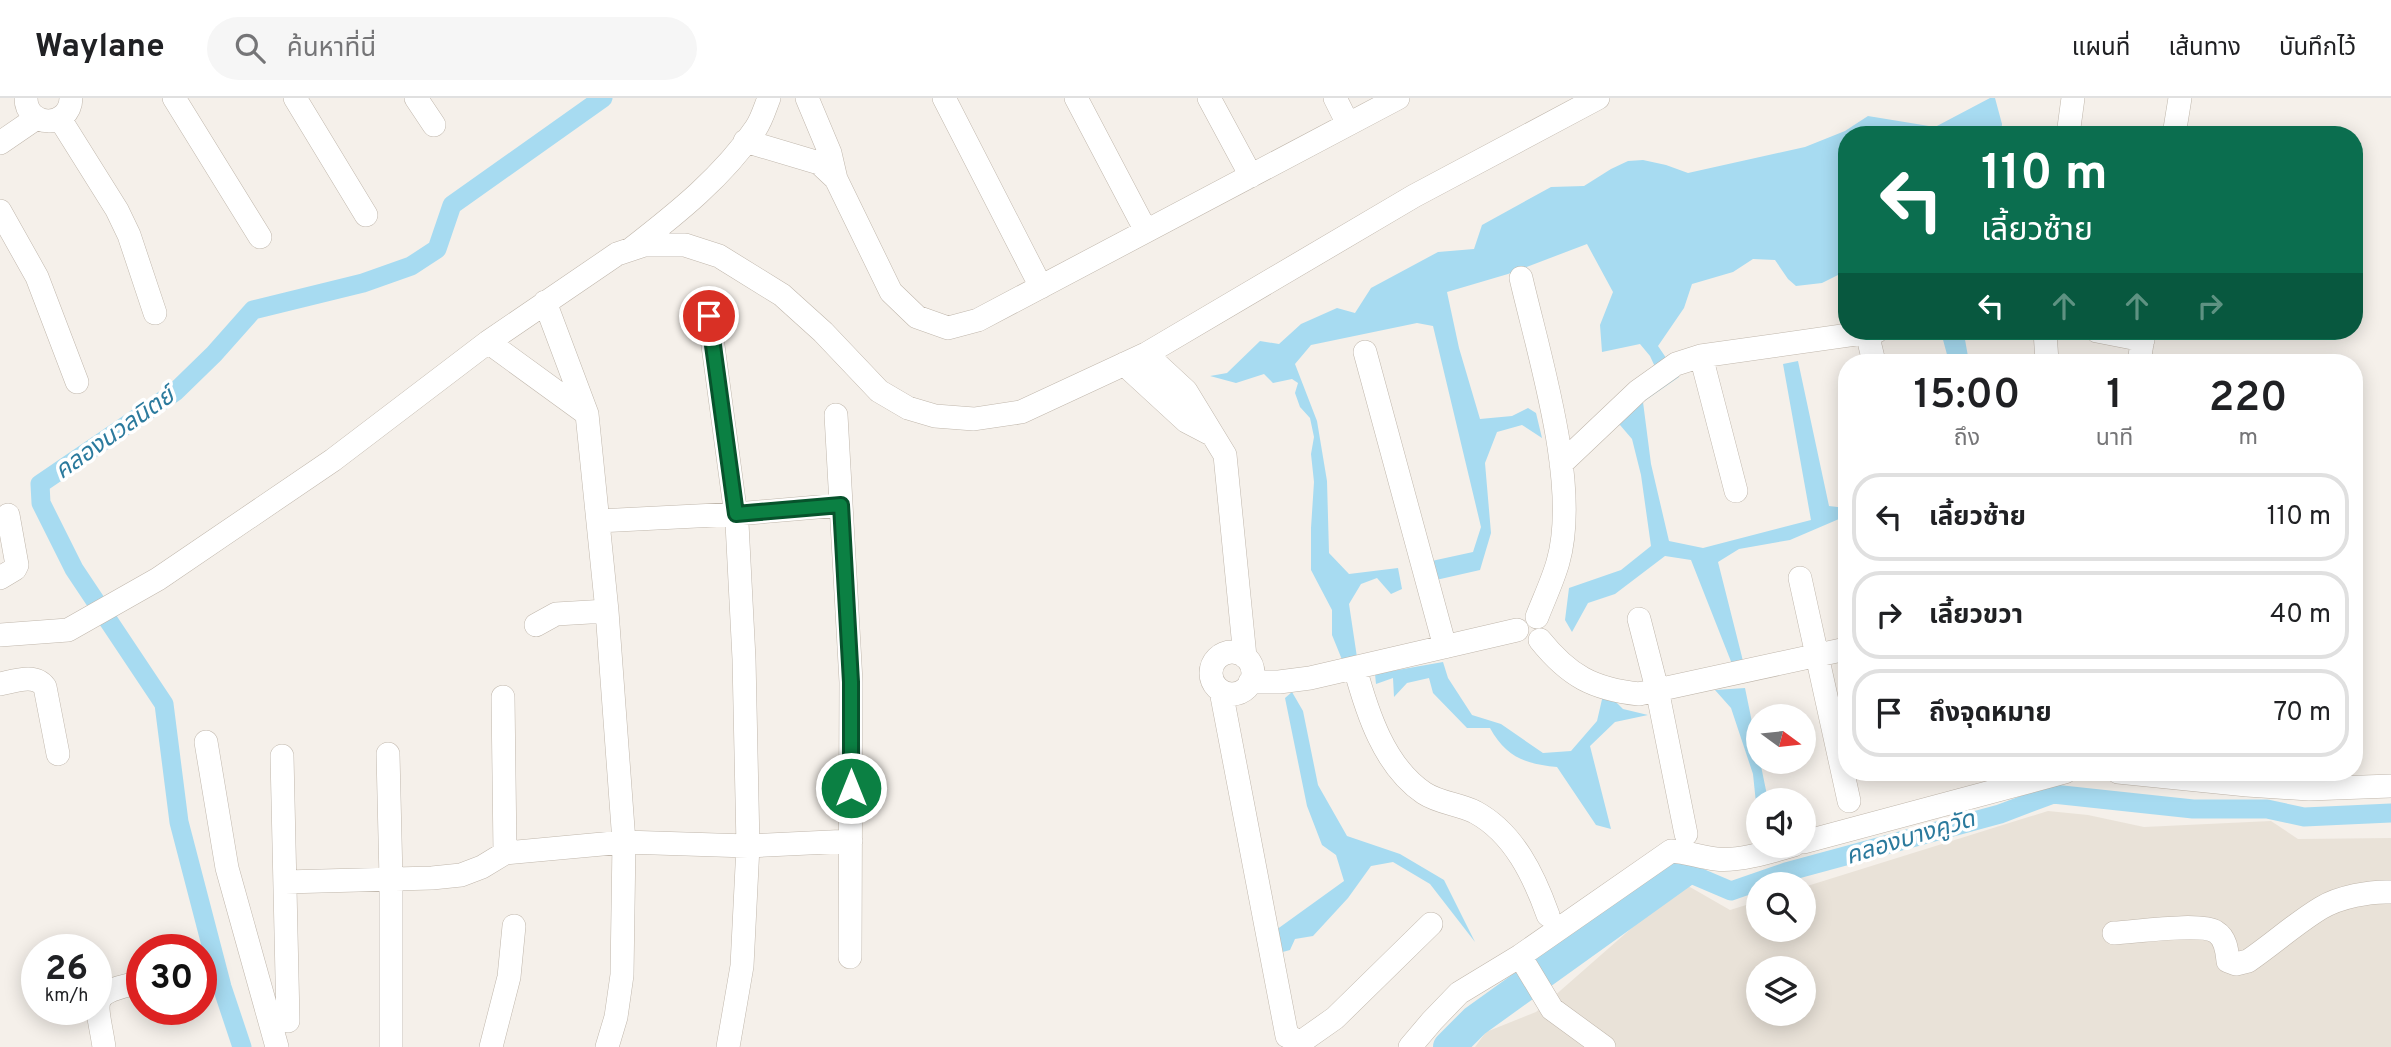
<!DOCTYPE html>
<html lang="th">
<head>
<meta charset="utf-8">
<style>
  :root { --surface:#fff; --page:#f6f6f6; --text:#202124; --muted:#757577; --line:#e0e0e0 }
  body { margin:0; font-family:Overpass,"Noto Sans Thai",sans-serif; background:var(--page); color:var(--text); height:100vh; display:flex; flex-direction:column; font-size:26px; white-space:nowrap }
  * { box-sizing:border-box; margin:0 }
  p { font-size:23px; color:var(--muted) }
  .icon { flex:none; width:38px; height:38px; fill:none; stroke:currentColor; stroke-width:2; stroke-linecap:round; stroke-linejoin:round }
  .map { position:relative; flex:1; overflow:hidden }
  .drawer { position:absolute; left:1838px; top:256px; width:525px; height:427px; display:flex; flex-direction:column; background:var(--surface); border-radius:28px; box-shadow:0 4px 18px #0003 }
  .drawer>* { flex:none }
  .top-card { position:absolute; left:1838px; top:28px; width:525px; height:214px; border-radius:28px; box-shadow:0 4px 18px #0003; background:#0b6e4f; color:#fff; overflow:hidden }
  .needle { width:46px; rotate:105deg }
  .tools { position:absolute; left:1746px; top:606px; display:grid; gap:14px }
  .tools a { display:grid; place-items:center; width:70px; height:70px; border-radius:50%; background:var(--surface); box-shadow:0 4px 18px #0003; font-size:35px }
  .speed { position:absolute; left:21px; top:836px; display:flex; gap:14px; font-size:35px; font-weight:700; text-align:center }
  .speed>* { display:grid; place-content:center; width:91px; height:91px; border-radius:50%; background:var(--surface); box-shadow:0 4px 18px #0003; line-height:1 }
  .speed small { font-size:18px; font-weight:400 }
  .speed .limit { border:10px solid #d22; background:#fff; color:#111 }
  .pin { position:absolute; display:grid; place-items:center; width:60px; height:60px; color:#fff; margin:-30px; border:4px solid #fff; border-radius:50%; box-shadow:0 2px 7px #0007 }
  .me { position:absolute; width:77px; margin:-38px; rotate:0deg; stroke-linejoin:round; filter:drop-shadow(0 0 5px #0008) }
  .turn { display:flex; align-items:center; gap:24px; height:147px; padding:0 28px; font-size:32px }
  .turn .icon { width:91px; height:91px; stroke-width:2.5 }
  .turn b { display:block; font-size:49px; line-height:60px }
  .lanes { display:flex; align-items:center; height:66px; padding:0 28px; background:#0003; justify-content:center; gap:35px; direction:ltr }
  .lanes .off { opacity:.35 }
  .eta { display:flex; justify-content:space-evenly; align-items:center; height:119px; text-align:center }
  .eta b { font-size:42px; font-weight:600; line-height:49px }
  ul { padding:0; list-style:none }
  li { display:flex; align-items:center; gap:21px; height:88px; margin:0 14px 10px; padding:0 14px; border:4px solid var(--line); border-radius:28px }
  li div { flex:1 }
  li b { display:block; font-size:26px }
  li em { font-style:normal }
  header { display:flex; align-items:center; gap:42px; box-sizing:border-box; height:98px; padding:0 35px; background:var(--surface); border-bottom:2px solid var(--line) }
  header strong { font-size:33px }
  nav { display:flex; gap:38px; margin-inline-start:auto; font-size:24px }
  .search { width:490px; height:63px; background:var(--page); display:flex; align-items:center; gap:18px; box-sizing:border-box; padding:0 24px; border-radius:38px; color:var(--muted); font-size:26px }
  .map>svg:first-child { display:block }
  .residential { fill:#e9e2d8; fill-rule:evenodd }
  .water { fill:#a7dbf1 }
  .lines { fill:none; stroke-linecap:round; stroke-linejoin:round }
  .canal { stroke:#a7dbf1; stroke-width:19 }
  .river { stroke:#a7dbf1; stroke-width:32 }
  .minor-casing { stroke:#c0b7ac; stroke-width:24 }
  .minor { stroke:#fff; stroke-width:23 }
  .route-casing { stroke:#07532c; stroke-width:18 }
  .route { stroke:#0b8043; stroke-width:12 }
  .labels { text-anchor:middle; stroke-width:7; stroke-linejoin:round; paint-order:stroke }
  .water-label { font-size:24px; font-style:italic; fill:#2b7a9d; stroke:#fff }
</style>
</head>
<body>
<header>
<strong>Waylane</strong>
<div class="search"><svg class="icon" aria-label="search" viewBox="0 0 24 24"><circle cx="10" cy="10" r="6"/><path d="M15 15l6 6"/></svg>ค้นหาที่นี่</div>
<nav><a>แผนที่</a><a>เส้นทาง</a><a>บันทึกไว้</a></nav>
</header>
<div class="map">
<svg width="2391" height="949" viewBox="0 0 2391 949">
  <rect width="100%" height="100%" fill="#f5f0ea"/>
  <path class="residential" d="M2048 713 2088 717 2144 729 2271 723 2298 741 2391 740V949H1475L1486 934 1536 914 1683 785 1730 812 1759 803V831H1804V789ZM1759 870H1804V915H1759Z"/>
  <path class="water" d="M1990 0H1995L2002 26 2001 37H1846V173L1822 185 1796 188 1788 181 1775 162 1753 161 1733 174 1692 186 1684 210 1658 248 1679 279 1643 304 1651 366 1669 443 1703 450 1811 422 1783 266 1798 263 1829 408 1846 410V418L1790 442 1739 451 1718 464 1743 563 1732 566 1691 462 1665 458 1615 496 1588 505 1572 534 1565 522 1569 490 1621 472 1651 448 1641 377 1632 341 1620 327 1590 340 1656 271 1650 258 1640 246 1602 254 1600 227 1613 194 1587 146 1508 176 1447 194 1459 250 1480 321 1512 318 1528 310 1536 315 1542 340 1522 327 1497 334 1485 365 1491 435 1480 472 1436 482 1427 464 1473 454 1481 429 1433 228 1417 225 1311 247 1295 266 1317 323 1327 383 1329 455 1349 476 1398 470 1402 491 1391 496 1377 480 1361 486 1349 506 1358 566 1345 569 1332 537V512L1311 472V430L1314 384 1311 356 1314 339 1310 320 1300 309 1295 295 1298 285 1292 281 1273 285 1264 276 1236 285 1210 278 1227 275 1260 243 1279 246 1301 226 1337 210 1355 215 1371 190 1438 154 1474 151 1482 127 1551 89 1584 88 1611 71 1628 63 1643 62 1666 67 1688 75 1805 49 1845 33 1868 18 1935 29Z
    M1964 236 1969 264H1949L1942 238Z
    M1443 564 1448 580 1472 617 1501 626 1543 655 1571 653 1597 623 1603 597 1614 602 1623 611 1648 617 1615 624 1590 648 1611 731 1596 727 1557 669C1525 666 1506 659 1490 630H1467L1433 595 1429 580 1407 585 1394 599 1393 580 1376 586 1375 576Z
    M1745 590 1768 702H1759V734L1753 676 1731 610 1715 592Z
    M1292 594 1303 613 1318 687 1347 738 1400 756 1444 782 1475 844 1430 786 1393 764 1371 768 1348 800 1313 838 1295 841 1290 852 1279 855 1276 832 1344 783 1336 757 1322 747 1307 708 1285 600Z"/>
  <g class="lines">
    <path class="canal" d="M1684 773 1731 793 1786 774 2000 716 2053 696 2193 711H2267L2304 719 2391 715
      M242 949 222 889 179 724 164 606 74 471 41 405 40 386 175 294 214 256 253 212 363 185 411 168 437 151 452 107 603 0"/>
    <path class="river" d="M1449 949 1475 923 1684 773"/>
    <g class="minor-casing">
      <path id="minor" d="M26 0C26 30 70 31 71 0
        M174 0 260 139
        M295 0 366 117
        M416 0 434 27
        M807 0 830 55 836 81
        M944 0 1041 189
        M1076 0 1146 133
        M1209 0 1251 78
        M1335 0 1348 26
        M60 21 117 112 129 137 155 215
        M2068 37 2073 0
        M2174 37 2180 0
        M745 43 819 65 836 81 891 194 917 219 948 230 978 222 1398 0
        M0 45 35 21
        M0 113 37 179 77 284
        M631 151C676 116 724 78 756 30 762 21 765 10 769 0
        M1521 180C1539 258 1580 387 1558 464 1553 482 1544 501 1537 519
        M545 204 587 316 607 513 624 744 622 877 616 919 607 949
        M709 218 737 425 744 561 748 748 742 868 728 949
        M2045 233 2047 264
        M2097 233 2143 242
        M1867 235 1874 264
        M488 244 587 316
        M1365 254 1445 549
        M1146 256 1186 293 1225 357 1245 559
        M1701 258 1736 393
        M2139 264 2144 233
        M1124 266 1186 323 1209 335
        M836 317 851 584 850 859
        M1561 366 1638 293 1676 266 1701 258 1877 233
        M598 423 736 416 841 407
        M0 480 15 471 17 467 8 417
        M1800 480 1849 703
        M1639 521 1657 591 1686 736
        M536 527 556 516 607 513
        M0 537 68 532 158 481 333 362 488 244 617 156 644 147H685L719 158 782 197 823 234 879 293 908 310 935 318 974 321 1021 314 1146 256 1414 98 1598 0
        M1540 542C1569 578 1593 591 1639 596L1846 551
        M1211 575a21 21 0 1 1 42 0a21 21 0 1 1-42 0Z
        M1355 570C1367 614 1384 668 1424 695 1439 705 1459 706 1475 714 1514 735 1534 778 1548 817
        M1250 584H1279L1310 580 1517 532
        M0 586C15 583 35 575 45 589L58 656
        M1221 593 1287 938 1301 944 1335 920 1431 826
        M503 599 505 755
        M206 644 227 770 277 949
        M388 656 391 781V949
        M282 658 288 923
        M2118 674 2247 687 2309 691 2391 688
        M1804 744 2065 674
        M285 784 432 780 461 777 482 769 505 755 624 744 748 748 851 743
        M2114 835C2136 834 2201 824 2216 834 2226 840 2227 853 2228 863L2236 866 2248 863C2273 846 2296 825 2321 810 2339 799 2370 793 2391 794
        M1520 858 1552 911 1604 949
        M104 949C97 901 85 896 142 884
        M491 949 509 879 514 828
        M1410 949 1432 923 1459 895 1520 858 1671 753C1687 754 1700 759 1716 761 1737 764 1773 753 1794 747"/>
    </g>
    <use href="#minor" class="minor"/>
  </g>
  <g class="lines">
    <g class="route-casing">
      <path id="route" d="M709 218 736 416 841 407 851 584V690"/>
    </g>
    <use href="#route" class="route"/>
  </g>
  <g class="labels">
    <g class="water-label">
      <text transform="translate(114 335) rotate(-35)" y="8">คลองนวลนิตย์</text>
      <text transform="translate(1910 739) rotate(-17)" y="8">คลองบางคูวัด</text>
    </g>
  </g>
</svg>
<div class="tools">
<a><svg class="needle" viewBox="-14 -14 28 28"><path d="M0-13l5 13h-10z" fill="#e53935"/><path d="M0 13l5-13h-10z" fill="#757577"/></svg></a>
<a><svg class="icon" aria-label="sound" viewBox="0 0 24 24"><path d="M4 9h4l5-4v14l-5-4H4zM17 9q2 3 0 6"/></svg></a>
<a><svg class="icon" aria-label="search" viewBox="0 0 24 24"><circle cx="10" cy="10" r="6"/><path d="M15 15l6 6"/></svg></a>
<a><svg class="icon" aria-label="layers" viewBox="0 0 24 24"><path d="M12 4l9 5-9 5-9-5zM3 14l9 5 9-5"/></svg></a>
</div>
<div class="speed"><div>26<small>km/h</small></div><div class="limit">30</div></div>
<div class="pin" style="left:709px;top:218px;background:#d93025"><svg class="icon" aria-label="arrive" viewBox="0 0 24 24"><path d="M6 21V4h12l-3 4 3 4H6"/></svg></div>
<svg class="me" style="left:851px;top:690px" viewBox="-20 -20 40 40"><circle r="17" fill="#0b8043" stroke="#fff" stroke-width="3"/><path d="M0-11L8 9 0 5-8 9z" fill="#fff"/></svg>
<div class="top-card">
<div class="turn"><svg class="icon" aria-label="left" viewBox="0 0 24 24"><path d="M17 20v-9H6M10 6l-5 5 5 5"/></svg><div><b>110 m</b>เลี้ยวซ้าย</div></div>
<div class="lanes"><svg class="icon" aria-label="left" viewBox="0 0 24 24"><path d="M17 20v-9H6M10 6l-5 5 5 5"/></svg><svg class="icon off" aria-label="ahead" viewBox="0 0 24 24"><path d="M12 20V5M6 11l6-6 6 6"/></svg><svg class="icon off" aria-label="ahead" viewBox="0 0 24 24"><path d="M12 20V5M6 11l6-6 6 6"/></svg><svg class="icon off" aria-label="right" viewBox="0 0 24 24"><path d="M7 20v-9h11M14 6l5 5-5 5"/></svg></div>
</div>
<section class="drawer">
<div class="eta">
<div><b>15:00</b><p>ถึง</p></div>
<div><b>1</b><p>นาที</p></div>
<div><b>220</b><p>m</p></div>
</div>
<ul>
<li><svg class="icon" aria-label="left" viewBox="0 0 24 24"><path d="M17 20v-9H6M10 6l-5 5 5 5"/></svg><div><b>เลี้ยวซ้าย</b></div><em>110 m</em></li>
<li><svg class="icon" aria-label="right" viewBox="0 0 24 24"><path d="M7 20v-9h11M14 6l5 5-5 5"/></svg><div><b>เลี้ยวขวา</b></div><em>40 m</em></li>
<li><svg class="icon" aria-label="arrive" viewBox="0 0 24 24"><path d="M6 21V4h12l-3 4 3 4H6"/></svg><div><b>ถึงจุดหมาย</b></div><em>70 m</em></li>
</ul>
</section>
</div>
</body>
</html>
